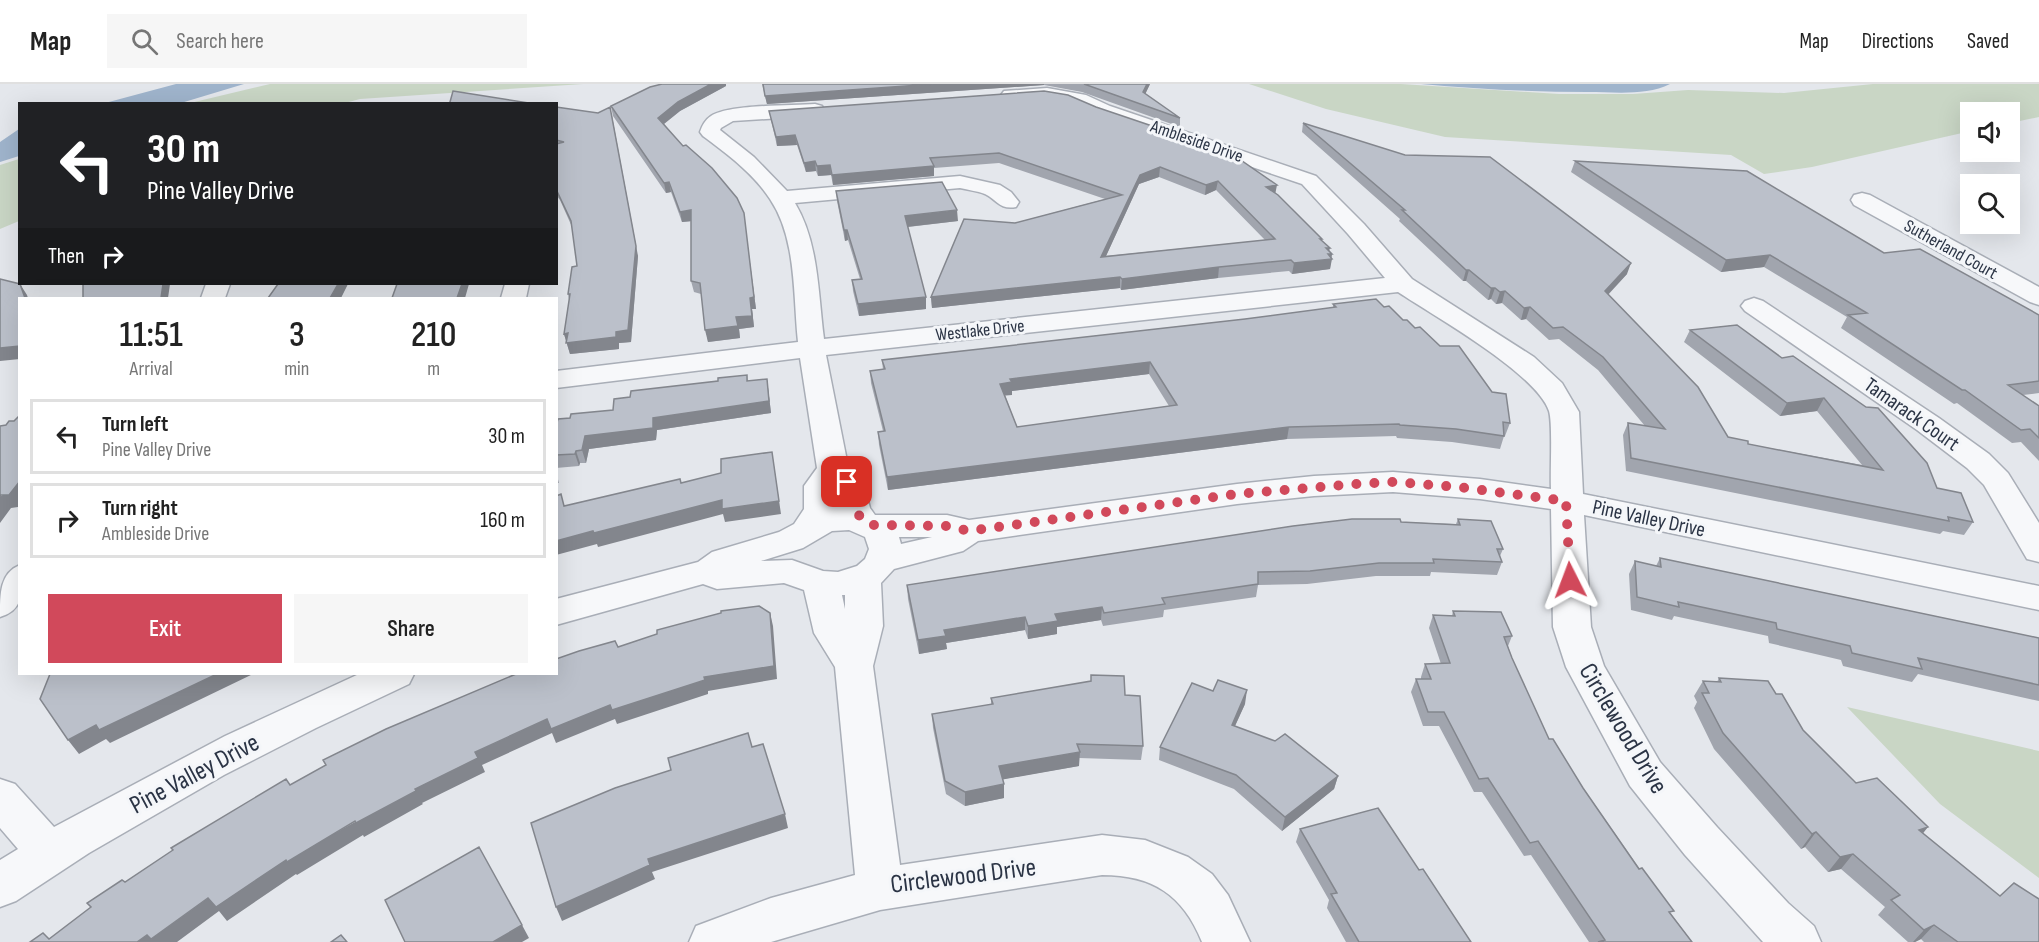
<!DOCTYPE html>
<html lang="en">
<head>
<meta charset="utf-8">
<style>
  :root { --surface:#fff; --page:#f6f6f6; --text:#222; --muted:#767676; --line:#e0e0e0; --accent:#d1495b }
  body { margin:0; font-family:"Sofia Sans Condensed",sans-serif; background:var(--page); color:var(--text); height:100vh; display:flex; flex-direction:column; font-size:22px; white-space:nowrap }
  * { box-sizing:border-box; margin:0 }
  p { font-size:20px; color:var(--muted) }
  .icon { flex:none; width:33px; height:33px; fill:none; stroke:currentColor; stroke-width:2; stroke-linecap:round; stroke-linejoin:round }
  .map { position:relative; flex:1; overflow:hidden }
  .drawer { position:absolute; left:18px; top:213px; width:540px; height:378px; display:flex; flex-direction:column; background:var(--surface); border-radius:0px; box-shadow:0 6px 24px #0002 }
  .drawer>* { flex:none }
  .hud { position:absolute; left:18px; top:18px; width:540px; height:183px; border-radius:0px; box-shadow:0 6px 24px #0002; background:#202124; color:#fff; overflow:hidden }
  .controls { position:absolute; left:1960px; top:18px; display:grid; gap:12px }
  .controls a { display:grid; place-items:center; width:60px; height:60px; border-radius:0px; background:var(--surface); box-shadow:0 6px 24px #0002; font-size:30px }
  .pin { position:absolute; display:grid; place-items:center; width:51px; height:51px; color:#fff; margin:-26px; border-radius:12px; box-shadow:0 3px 9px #0006 }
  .me { position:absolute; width:66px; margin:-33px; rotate:357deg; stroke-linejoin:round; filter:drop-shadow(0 0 4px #0008) }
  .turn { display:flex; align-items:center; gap:21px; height:126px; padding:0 30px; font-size:27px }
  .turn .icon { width:78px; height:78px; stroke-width:2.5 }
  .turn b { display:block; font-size:42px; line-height:51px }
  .then { display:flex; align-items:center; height:57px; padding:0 30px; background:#0003; gap:12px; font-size:22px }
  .eta { display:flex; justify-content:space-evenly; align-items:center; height:102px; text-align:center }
  .eta b { font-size:36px; font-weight:600; line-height:42px }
  .button { display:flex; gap:12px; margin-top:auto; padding:12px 30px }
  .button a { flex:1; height:69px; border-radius:0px; background:var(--accent); color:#fff; font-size:24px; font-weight:600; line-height:69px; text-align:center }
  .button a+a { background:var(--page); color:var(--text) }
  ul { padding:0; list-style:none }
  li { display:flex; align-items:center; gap:18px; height:75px; margin:0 12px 9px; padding:0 18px; border:3px solid var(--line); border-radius:0px }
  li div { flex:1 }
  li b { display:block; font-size:22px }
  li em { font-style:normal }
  header { display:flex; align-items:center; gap:36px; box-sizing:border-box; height:84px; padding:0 30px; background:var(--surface); border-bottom:2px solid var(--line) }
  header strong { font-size:28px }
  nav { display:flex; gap:33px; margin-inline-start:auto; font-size:21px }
  .search { width:420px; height:54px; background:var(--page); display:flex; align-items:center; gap:15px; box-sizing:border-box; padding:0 21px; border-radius:0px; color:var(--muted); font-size:22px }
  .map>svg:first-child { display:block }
  .green { fill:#c9d6c5 }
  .water { fill:#9fb4cc }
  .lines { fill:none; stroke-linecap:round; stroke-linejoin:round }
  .street-casing { stroke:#a9aeb7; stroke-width:3 }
  .street { fill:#f7f8fa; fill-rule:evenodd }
  .wall { fill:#a1a5ae; fill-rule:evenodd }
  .shaded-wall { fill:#83868d }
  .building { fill:#bbc0ca; stroke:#83868d; stroke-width:1.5; fill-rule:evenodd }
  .route { stroke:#d1495b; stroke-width:10; stroke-dasharray:0 18 }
  .labels { text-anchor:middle; stroke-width:6; stroke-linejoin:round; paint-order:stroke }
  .far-street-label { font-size:18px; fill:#2b3445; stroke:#f4f6f9 }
  .street-label { font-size:21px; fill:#2b3445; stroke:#f4f6f9 }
  .near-street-label { font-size:26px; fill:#2b3445; stroke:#f4f6f9 }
</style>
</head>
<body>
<header>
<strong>Map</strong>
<div class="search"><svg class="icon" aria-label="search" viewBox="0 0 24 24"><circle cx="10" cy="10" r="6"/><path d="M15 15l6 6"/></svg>Search here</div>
<nav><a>Map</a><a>Directions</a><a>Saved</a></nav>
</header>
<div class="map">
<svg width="2039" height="858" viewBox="0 0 2039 858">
  <rect width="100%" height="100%" fill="#e4e7ec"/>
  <path class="green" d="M270 0H583L360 15 341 20H186Z
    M1249 0H1401L1559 10H1633L1688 6 1784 9 1873 0H2039V33L2010 39V28H1971V47L1812 83 1764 90 1731 71 1445 53 1326 25Z
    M19 75V137L0 145V81Z
    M1847 623 2039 667V794L1940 720Z"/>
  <path class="water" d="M176 0H244L181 19H105Z
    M1421 0H1670C1646 12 1614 8 1588 8 1532 8 1476 5 1421 0Z
    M19 45V72L0 78V58Z"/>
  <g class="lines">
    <g class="street-casing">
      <path id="street" d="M1047 4 1086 11 1110 22 1316 92 1364 140 1412 195 1534 273 1562 299 1579 328 1583 410 2039 502V526L1584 431 1591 543 1604 582 1660 678 1717 743 1788 819 1814 842 1821 858H1763L1685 771 1630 702 1566 583 1553 543 1551 425 1480 415 1393 408 1314 412 1237 420 978 457 963 467 894 485 881 499 883 542 873 582 900 781 1102 751 1145 756 1188 773 1212 790 1228 811 1250 858H1202C1183 811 1153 791 1102 791L880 826 771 858H689L696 842 771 814 855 791 835 583 814 549 804 506 784 499 717 505 703 500 556 541V515L698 478 712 468 779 448 794 440 804 425V402L817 384 800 274 556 304V287L798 258C793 212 797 155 770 115 753 89 727 70 703 52L700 48C702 42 705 36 711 32 729 20 791 22 815 20L822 22 824 26 822 30 815 32 733 37 721 44 720 46 754 73 787 107 960 92 1000 101 1011 108 1019 118 1016 123C1000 126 997 116 985 110 977 107 968 106 960 104L795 119C819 159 818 210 824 255L1385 194 1348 150 1302 100 1096 30C1077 20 1059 14 1037 15 1026 15 1014 17 1004 15L1001 11 1004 7ZM1398 208C1434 232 1536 289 1549 327 1553 340 1550 387 1551 405L1480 395 1393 388 1314 392 1237 400 969 436 947 431H875L870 424 863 398 848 382 826 271ZM849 446 865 453 869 465 865 475 857 482 838 488 823 487 792 476 761 477 803 464 832 447ZM899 453H932L901 460ZM842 511H845V525Z
        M1862 109 1870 111 2039 203V221L2030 218 1854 121 1851 116 1854 111Z
        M206 200H230L225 214H201Z
        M505 200H529L526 214H501Z
        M1754 214 1763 217 1939 334 1989 370 2008 389 2039 439V478L2027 475 1984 401 1967 384 1917 346 1745 227 1741 222 1745 217Z
        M20 481C20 505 27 525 0 533 0 509 0 489 20 481Z
        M359 590H414L409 600 316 644 224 691 89 769 16 817 0 823V776L18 765 0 744V695L15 700 54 743 225 652Z"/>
    </g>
    <use href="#street" class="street"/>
  </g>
  <path class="wall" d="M762 0H1150L1145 10 1180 34V43L1082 8 1044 1 767 20Z
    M726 2 680 27 664 40 745 140 756 225H752L754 243 739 245 740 254 708 258 701 210 694 208 691 197V137L682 138 671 108 666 109 613 32 611 22Z
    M1044 7 1275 110 1322 157 1332 170 1330 185 1292 190 1289 187 1218 194 1121 206 1120 204 932 224 931 213 1015 139 1105 115 999 79 934 84V92L833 101 831 91 818 92 816 87 806 88 797 61 777 62 769 27ZM1159 93 1205 111 1216 106 1265 156 1106 172 1139 100Z
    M556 23 638 172 631 258 619 259V265L570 270 564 250 569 216 568 210 577 182 572 143 560 116 556 111Z
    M1303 39 1627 190 1608 211 1728 353 1748 360 1862 381 1817 327 1780 332 1684 258 1690 246 1737 241 1937 404 1973 438 1964 451 1943 447 1940 450 1626 387 1623 351 1628 339 1645 342 1598 286 1559 255 1549 256 1526 235 1521 236 1502 219 1496 220 1491 215 1488 216 1466 197H1463L1399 137 1400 135 1302 48Z
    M1575 77 1884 169 2039 231V309L2023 311 2039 322V377L2021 358 2012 359 1957 319 1954 320 1841 244 1847 233 1764 183 1721 188 1571 88Z
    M836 107 958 137 908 143 926 225 859 232 853 207 852 196 860 195 848 156 845 157 837 117Z
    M1333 220 1510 339 1505 352H1504L1500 365 1452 358 1397 354 1396 352 1287 355 888 406 879 361 878 348 883 347 871 299 870 287 883 286 882 276 1245 235 1333 224ZM1149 290 1169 322 1017 343 1005 311H1012V307Z
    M747 291 748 297 767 295 771 329 657 346 656 356 589 365 586 379H580L579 382 556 384V342L570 334 613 326 630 313Z
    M556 388 559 399H556Z
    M1458 435 1503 465 1500 472 1502 478 1497 491 1431 488 1430 492H1376L1307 500 1258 501 1256 513 1164 526 1163 533 1103 542 1101 536 1057 543V550L1028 555 1025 546 946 559 947 565 919 570 908 515 907 501 1401 438 1456 440Z
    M1660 474 2039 554V617L1918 590 1912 598 1843 582 1841 576 1769 559 1768 552 1674 532 1672 536 1631 526 1629 490 1635 477 1656 482Z
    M1453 527 1512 552 1508 562 1512 574 1549 655 1672 831 1692 858H1589L1531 771 1524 772 1482 708H1474L1439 642H1423L1411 608 1416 595H1421V593L1425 580H1441L1429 544 1433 531 1452 532Z
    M1719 594 1776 610 1803 646 1856 699 1923 750 2039 858H1924L1921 855 1915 858H1908L1878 831 1885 823 1841 785 1828 788 1805 763 1801 765 1714 665 1694 624 1697 618 1694 612 1703 597 1717 598Z
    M1125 611 1143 662 1141 676 1079 674V682L1003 695 1004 714 965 722 946 710 933 644 932 630 991 621V614Z
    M1245 620 1235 642 1338 692 1334 705 1282 747 1234 705 1159 676 1160 663Z
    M1300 745 1419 786 1471 858H1346L1327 824 1329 816 1296 758Z"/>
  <path class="shaded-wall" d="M711 0H726V2L680 27 660 43 658 34 678 18Z
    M934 0H1044V1L767 20 765 12Z
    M1147 0H1150L1142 17 1143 8Z
    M612 32 638 172 631 258 619 259V265L570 270 564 250Z
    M795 51 797 61 777 62 776 53Z
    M815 77 816 87 806 88 804 79Z
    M830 81 831 91 818 92 817 82Z
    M934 82V92L833 101 832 91Z
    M1160 83 1159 93 1139 100 1101 183V173L1140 91Z
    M1218 97 1216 106 1205 111 1206 101Z
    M669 98 671 108 666 109 664 99Z
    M1277 101 1275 111 1266 103Z
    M691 126 693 137 682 138 680 128Z
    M957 126 958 137 906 143 905 132Z
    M745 140 756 225H752L754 243 739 245 740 254 708 258 705 246 736 233 750 214Z
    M844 146H847L848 156 845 157Z
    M1326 164H1330L1328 170H1332L1331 175H1332L1330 185 1292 190 1294 179Z
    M1770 171 1764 183 1721 188 1726 176Z
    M1631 179 1627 190 1600 219 1605 207Z
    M1219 183 1218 194 1121 206 1122 195Z
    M1466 186H1469L1466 197H1463Z
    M1120 193V204L932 224 931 213Z
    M20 200 27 211 28 214H25Z
    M163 200H170L168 214H161Z
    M338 200H348L341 214H330Z
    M462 200H469L465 214H457Z
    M1491 204H1495L1491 215 1488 216Z
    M1505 207 1502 219 1496 220 1500 208Z
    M926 213V225L859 232 858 220Z
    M1530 223 1526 235 1521 236 1524 224Z
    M20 262V275L0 277V264Z
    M1150 278 1149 290 1012 307V311L1000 312V300L1010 295Z
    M767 295 771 329 657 346 656 356 589 365 586 379 582 366 585 352 653 334Z
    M1824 314 1817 327 1780 332 1787 319Z
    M1289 343 1287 355 888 406 887 393Z
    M576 367 580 379 579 382 575 370Z
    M772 368 781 430 725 438 723 430 598 463 597 460 556 471V457Z
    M20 397V421L18 423 11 424 0 439V413Z
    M1102 523 1101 536 1057 543V550L1028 555V542L1055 530Z
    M770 529 773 542 777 595 708 607V610L617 640 615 635 556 659 552 649 482 681 485 688 422 719 423 720 364 753 363 751 297 791 296 790 227 837 219 827 177 858H154L151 855 208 814 286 776 415 705 475 668 547 635 610 621 704 593Z
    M1025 533V546L946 559 947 565 919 570 918 556 944 546Z
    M217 590H253L110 659 106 655 79 670 68 656 96 641Z
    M1247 606 1245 620 1229 655 1232 641Z
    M1080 668 1079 682 1000 696 999 682Z
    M1338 692 1334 705 1282 747 1285 733Z
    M1004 700V714L965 722V708Z
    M785 730 788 744 652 788 655 795 562 837 556 823 648 775Z
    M1928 743 1916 758 1919 746Z
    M1816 748 1805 763 1801 765 1812 750Z
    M1853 770 1841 785 1828 788 1840 773Z
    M522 841 529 854 522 858H493Z
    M1934 841 1921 855 1915 858H1913L1924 846Z
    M147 851 154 858H137Z"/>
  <path class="building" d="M662 0H711L678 18 658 34 683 62 686 61 712 84 737 114 744 129 754 213 750 214 752 232 736 233 738 242 705 246 700 199 691 197V126L680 128 669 98 664 99 611 22 650 3Z
    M763 0H934L765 12Z
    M1084 0H1147L1143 8 1180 34Z
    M453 7 535 20H453L450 18Z
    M1044 7 1068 11 1096 23 1229 68 1277 101 1266 103 1278 111 1322 155H1320L1330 164H1326L1332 170H1328L1332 175 1294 179 1291 176 1219 183 1122 195 1120 193 931 213 964 135 1015 139 1122 111 999 69 930 74 934 82 832 91 830 81 817 82 815 77 804 79 795 51 776 53 769 27ZM1160 83 1206 101 1218 97 1275 155 1101 173 1140 91Z
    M556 23 598 29 610 23 636 162 628 246 616 248V253L566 259 568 249 564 250 570 210H568L572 183 577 182 571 137 556 105V60L564 58 556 56Z
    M1303 39 1405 71 1490 73 1631 179 1605 207 1698 303 1728 353 1748 357V360L1883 386 1824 314 1787 319 1690 246 1737 241 1782 274 1793 272 1866 323 1878 324 1927 379 1937 404 1961 409 1973 438 1948 433 1949 437 1631 374 1628 339 1665 345 1603 273 1563 243 1553 244 1530 223 1524 224 1505 207 1500 208 1495 204H1491L1469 186H1466L1402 126H1405Z
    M1575 77 1747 87 1884 169 1920 165 2039 231V297L2008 301 2039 322V354L2030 345 2021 346 1965 306H1962L1848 231 1867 229 1770 171 1726 176Z
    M942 98 957 126 905 132 926 213 858 220 852 196 862 195 847 146H844L836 107Z
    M0 195 20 200 25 214H20V262L0 264Z
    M83 200H163L161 214H83Z
    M278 200H338L330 214H268Z
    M397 200H462L457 214H392Z
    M1376 215 1384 223 1389 222 1403 236H1407L1415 244 1420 243 1440 262H1459L1492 308 1506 310 1510 339 1503 338 1504 352 1456 345 1400 341 1399 340 1289 343 887 393 878 348 885 347 870 287 885 285 882 276 1245 235 1336 223 1333 220ZM1150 278 1177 321 1017 343 1000 300 1012 298 1010 295Z
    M747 291V297L767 295 769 317 653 334V344L585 352 582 366 576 367 575 370 556 371V342L558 335 570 334 571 330 613 326 614 315 630 313 631 307 718 297V294Z
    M20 331V397L9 411H1L0 413V342L6 341 9 337H14Z
    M772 368 779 417 722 425V416L594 449 593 447 556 457V412L561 410 564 422 680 395 681 399 721 389V375Z
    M1352 435H1400L1401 438 1460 441 1458 435 1491 437 1503 465H1497L1502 478 1433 475 1434 479H1379L1310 487 1258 488V500L1162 514 1165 520 1104 529 1102 523 1055 530 1058 537 1028 542 1025 533 944 546 946 552 918 556 907 501 1293 442Z
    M1660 474 2039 554V601L1918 574 1922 585 1852 569 1850 562 1777 545 1776 539 1678 518 1679 523 1637 513 1635 477 1661 483Z
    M759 522 770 529 774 582 704 593 705 596 612 626 610 621 551 645 547 635 475 668 478 674 415 705 416 707 356 739 355 737 287 778 286 776 216 823 208 814 151 855 147 851 137 858H30L43 849 49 855 91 823 87 819 122 796 125 798 173 766 171 764 286 695 290 701 326 681 323 676 386 645 516 590H556V575L579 567 615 557 618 563 657 550V546L721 529V527Z
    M1453 527 1501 528 1512 552 1504 553 1512 574 1549 655H1553L1583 704 1639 785 1642 784 1674 827 1669 828 1692 858H1598L1605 856 1538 757 1530 759 1488 694 1479 695 1444 628H1428L1416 595H1431L1425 580 1450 579 1433 531 1455 532Z
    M50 590H217L99 646 96 641 68 656 40 615Z
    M1091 591 1124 592 1125 611 1140 612 1143 662 1077 660 1080 668 999 682 1004 700 965 708 945 697 932 630 993 620 991 614 1091 597Z
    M1719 594 1768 597 1776 610H1782L1803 646 1856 699 1877 694 1928 743 1919 746 2000 812 2014 799 2039 815V858H1958L1934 841 1924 846 1891 816 1900 811 1853 770 1840 773 1816 748 1812 750 1723 649 1702 609H1709L1703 597 1721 598Z
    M1218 596 1247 606 1232 641 1275 657 1285 650 1338 692 1285 733 1236 691 1160 663 1192 599 1213 607Z
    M748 649 752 663 763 660 785 730 648 775 650 781 556 823 531 739 615 704 671 686 668 674Z
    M1378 724 1419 786 1423 785 1471 858H1359L1331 810 1337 809 1300 745Z
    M479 763 522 841 493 858H405L385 816Z
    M341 851 347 858H331Z"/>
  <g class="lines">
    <path class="route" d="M847 398C851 415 854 434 872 441L948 442 969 447 1237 410 1356 400 1393 398 1458 403 1566 417 1570 496"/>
  </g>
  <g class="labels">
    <g class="far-street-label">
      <text transform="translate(1197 57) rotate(19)" y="6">Ambleside Drive</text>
      <text transform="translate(1951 165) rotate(29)" y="6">Sutherland Court</text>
      <text transform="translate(980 246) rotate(-6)" y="6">Westlake Drive</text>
    </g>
    <g class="street-label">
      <text transform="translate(1912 330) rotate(35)" y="7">Tamarack Court</text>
      <text transform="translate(1649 434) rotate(12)" y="7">Pine Valley Drive</text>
    </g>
    <g class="near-street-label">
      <text transform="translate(1624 644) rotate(59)" y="9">Circlewood Drive</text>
      <text transform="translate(194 689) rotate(-28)" y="9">Pine Valley Drive</text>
      <text transform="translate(963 791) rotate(-7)" y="9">Circlewood Drive</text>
    </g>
  </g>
</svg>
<div class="controls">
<a><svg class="icon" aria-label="sound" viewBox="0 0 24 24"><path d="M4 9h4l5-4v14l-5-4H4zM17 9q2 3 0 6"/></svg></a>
<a><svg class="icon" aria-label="search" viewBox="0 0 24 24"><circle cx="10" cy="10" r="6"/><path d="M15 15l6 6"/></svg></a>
</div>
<div class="pin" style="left:847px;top:398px;background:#d93025"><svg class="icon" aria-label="arrive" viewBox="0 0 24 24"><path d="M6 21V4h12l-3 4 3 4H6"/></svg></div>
<svg class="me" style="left:1570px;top:496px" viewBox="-20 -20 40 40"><path d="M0-17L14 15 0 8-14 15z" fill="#d1495b" stroke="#fff" stroke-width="4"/></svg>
<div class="hud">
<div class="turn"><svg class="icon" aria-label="left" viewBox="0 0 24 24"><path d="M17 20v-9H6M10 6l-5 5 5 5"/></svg><div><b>30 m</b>Pine Valley Drive</div></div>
<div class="then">Then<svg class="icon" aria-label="right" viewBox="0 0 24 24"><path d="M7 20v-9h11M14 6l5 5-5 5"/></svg></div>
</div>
<section class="drawer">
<div class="eta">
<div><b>11:51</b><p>Arrival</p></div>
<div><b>3</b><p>min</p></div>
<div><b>210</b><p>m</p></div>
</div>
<ul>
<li><svg class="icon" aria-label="left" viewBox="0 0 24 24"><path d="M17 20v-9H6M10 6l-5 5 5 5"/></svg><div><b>Turn left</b><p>Pine Valley Drive</p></div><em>30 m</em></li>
<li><svg class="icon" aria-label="right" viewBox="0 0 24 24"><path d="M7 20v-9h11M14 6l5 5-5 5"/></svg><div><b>Turn right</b><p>Ambleside Drive</p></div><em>160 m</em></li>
</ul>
<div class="button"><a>Exit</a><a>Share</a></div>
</section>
</div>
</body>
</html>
